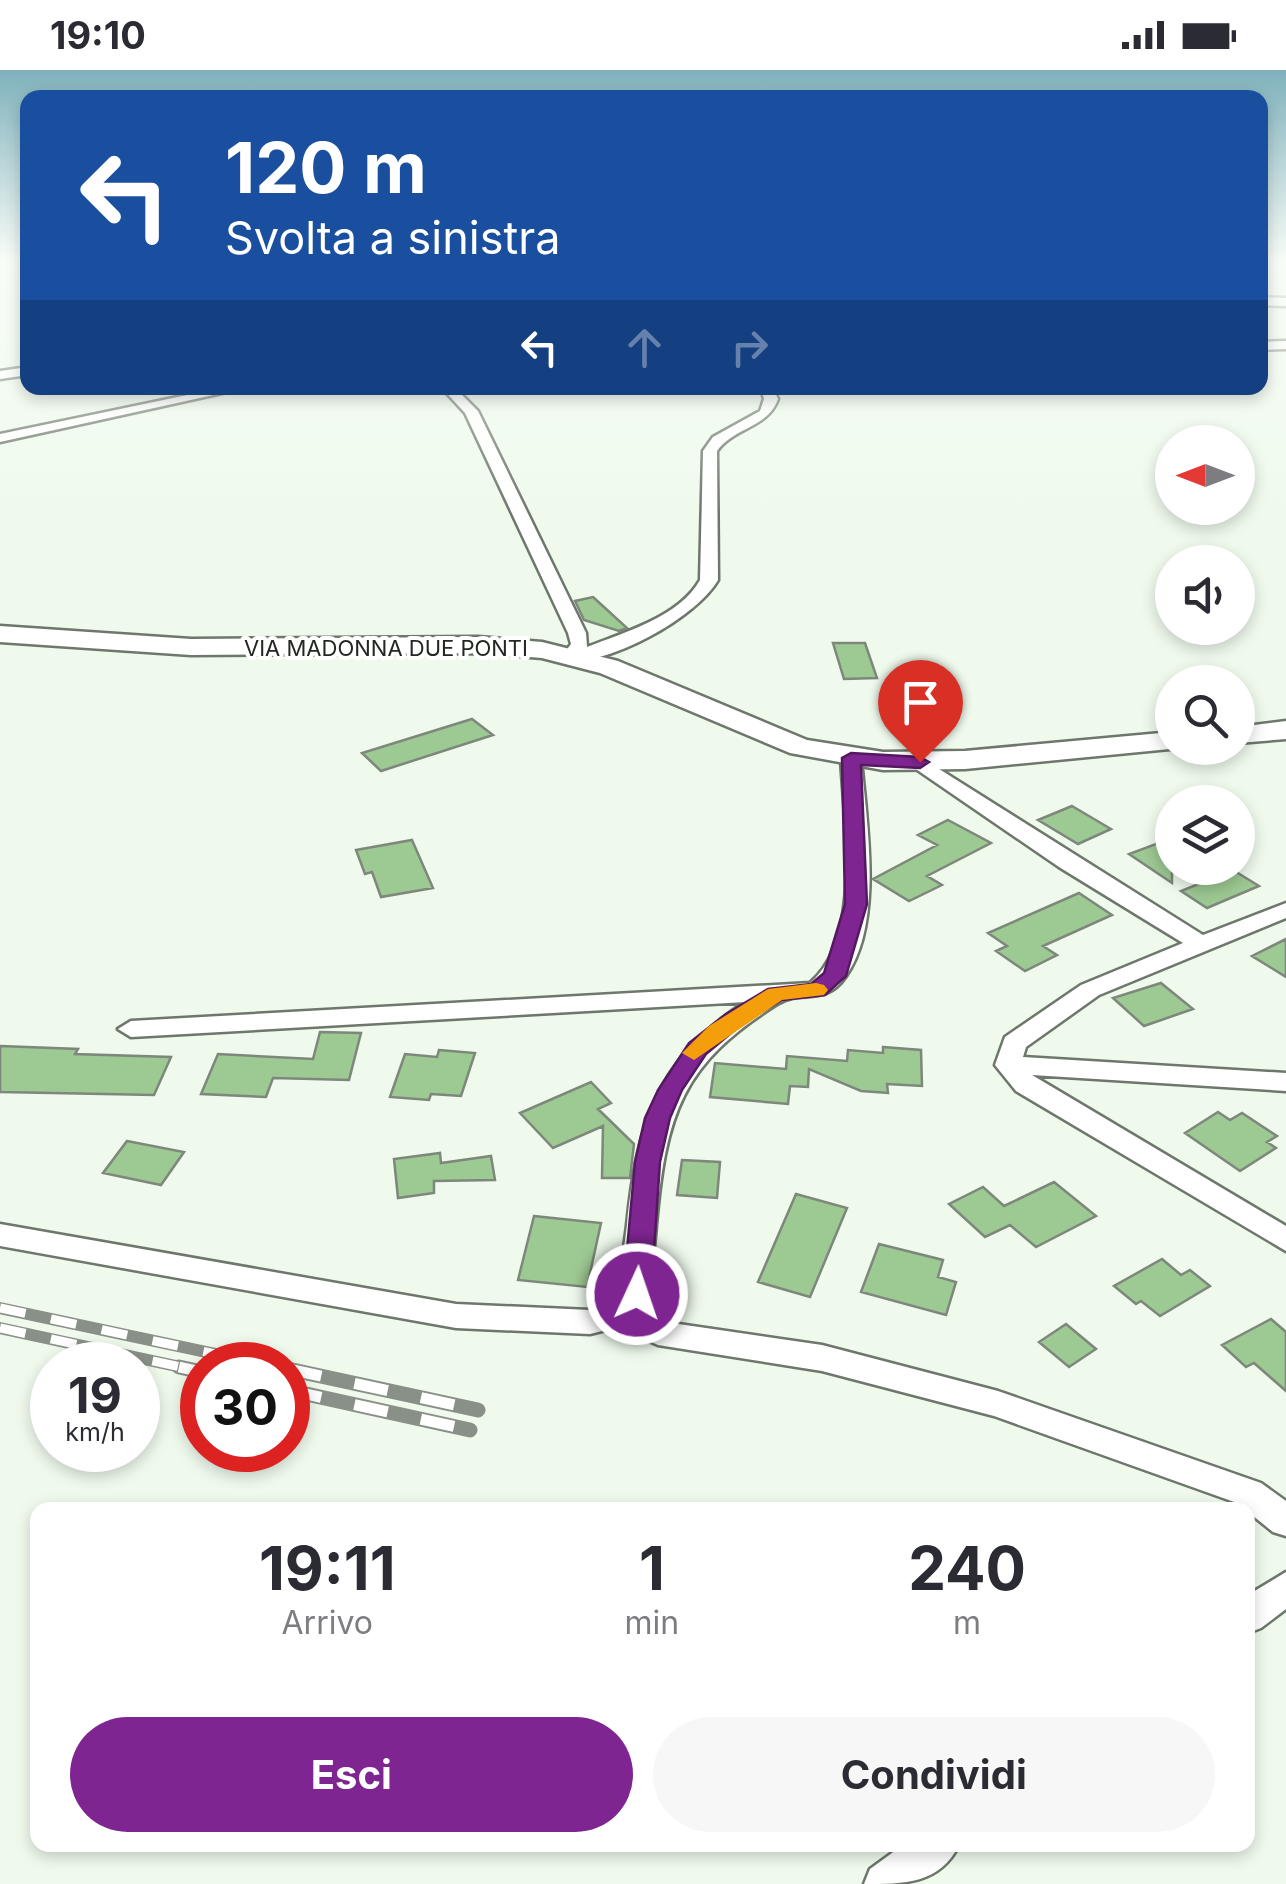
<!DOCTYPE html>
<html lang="it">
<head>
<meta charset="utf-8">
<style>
  :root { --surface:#fff; --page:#f7f7f7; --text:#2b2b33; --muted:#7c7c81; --accent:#7f2592 }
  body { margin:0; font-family:Inter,sans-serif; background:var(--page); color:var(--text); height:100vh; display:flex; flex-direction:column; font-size:38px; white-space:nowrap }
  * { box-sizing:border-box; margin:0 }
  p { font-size:32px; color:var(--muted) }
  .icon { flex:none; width:55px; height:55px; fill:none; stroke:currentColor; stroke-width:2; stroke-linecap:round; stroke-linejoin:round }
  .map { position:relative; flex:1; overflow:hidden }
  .details { position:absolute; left:30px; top:1432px; width:1225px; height:350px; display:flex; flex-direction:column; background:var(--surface); border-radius:20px; box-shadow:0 5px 15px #0003 }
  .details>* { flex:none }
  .hud { position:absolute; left:20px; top:20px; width:1248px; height:305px; border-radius:20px; box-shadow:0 5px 15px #0003; background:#1a4fa0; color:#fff; overflow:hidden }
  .needle { width:65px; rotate:270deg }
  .fabs { position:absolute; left:1155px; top:355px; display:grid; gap:20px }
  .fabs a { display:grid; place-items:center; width:100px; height:100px; border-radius:50%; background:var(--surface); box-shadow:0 5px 15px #0003; font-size:50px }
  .speed { position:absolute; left:30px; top:1272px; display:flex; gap:20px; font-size:50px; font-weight:700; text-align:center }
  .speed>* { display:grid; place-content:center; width:130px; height:130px; border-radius:50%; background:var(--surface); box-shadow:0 5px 15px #0003; line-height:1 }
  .speed small { font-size:25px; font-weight:400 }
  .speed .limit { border:15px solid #d22; background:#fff; color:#111 }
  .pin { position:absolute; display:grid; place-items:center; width:85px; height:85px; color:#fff; margin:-102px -42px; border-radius:50% 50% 50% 0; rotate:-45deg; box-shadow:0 0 10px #0007 }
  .pin .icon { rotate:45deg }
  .me { position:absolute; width:110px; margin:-55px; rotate:3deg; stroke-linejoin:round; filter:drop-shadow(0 0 8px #0008) }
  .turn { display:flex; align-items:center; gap:35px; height:210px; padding:0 40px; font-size:45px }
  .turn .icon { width:130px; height:130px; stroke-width:2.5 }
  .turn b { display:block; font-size:70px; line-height:85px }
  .lanes { display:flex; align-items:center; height:95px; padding:0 40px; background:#0003; justify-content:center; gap:50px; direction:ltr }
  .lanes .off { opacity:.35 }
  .eta { display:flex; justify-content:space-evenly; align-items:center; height:170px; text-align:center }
  .eta b { font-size:60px; font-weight:700; line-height:70px }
  .primary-button { display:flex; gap:20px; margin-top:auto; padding:20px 40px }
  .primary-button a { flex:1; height:115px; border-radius:60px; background:var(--accent); color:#fff; font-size:40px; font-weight:700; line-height:115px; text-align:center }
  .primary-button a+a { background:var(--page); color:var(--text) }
  .status { display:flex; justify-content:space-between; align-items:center; height:70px; padding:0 50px; background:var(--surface); direction:ltr }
  .status svg { height:28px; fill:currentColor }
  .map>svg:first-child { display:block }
  .building { fill:#9dc993; stroke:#7e877c; stroke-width:2.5 }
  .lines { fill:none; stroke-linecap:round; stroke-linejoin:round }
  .street-casing { stroke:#6e776c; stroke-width:5 }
  .secondary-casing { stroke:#6e776c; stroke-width:5 }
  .street { fill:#fff; fill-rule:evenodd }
  .secondary { fill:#fff; fill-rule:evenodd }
  .rail-far1-casing { stroke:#899087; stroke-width:12 }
  .rail-casing { stroke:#899087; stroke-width:15 }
  .rail-far1 { stroke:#fff; stroke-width:9; stroke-dasharray:26; stroke-linecap:butt }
  .rail { stroke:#fff; stroke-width:11; stroke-dasharray:34; stroke-linecap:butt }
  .route { fill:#7f2592; stroke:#53185f; stroke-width:2.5 }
  .slow { fill:#f59e0b }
  .labels { text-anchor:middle; stroke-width:8; stroke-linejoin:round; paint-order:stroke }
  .far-street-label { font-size:22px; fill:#232722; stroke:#fff }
</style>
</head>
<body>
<div class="status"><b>19:10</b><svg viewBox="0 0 49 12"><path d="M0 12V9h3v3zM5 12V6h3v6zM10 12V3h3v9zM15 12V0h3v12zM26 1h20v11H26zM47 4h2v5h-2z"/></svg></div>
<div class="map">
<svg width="1286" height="1814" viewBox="0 0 1286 1814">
  <rect width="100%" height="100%" fill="#effaed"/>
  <path class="building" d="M593 527 627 558 619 561 584 550 575 531Z
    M833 573H865L877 608 844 609Z
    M472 649 493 665 381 701 362 683Z
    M1072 736 1111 759 1078 774 1038 750Z
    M948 750 991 773 927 806 942 815 909 831 873 809 937 775 918 765Z
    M1172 768V813L1129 784Z
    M412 770 433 818 381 827 372 802 365 804 356 780Z
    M1233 800 1259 816 1207 838 1181 821Z
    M1079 823 1112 845 1043 876 1057 885 1025 901 996 881 1007 876 988 863Z
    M1286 869V907L1252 886Z
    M1161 913 1193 939 1144 956 1113 928Z
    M320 962 361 963 349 1010 273 1008 266 1027 201 1024 218 984 313 989Z
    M0 976 78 979 75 984 171 987 154 1025 0 1022Z
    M883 977 921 980 922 1016 887 1014 888 1023 861 1021 809 999 808 1017 790 1016 788 1034 710 1027 715 993 786 999 787 986 847 991 848 980 883 983Z
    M439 980 475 983 461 1026 431 1024 429 1030 390 1027 405 984 437 987Z
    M591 1012 611 1033 598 1039 634 1074 630 1108H602L603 1056 553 1078 520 1043Z
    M1218 1042 1230 1050 1242 1043 1277 1066 1267 1072 1276 1078 1240 1101 1185 1063Z
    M127 1071 184 1082 161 1115 103 1103Z
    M440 1083 441 1093 491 1086 495 1110 434 1111V1123L398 1128 394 1089Z
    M682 1090 720 1092 717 1128 677 1125Z
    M1054 1112 1096 1146 1036 1177 1010 1155 985 1167 949 1134 983 1117 1004 1136Z
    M796 1124 847 1138 810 1227 758 1212Z
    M534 1146 601 1153 587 1217 518 1210Z
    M879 1174 943 1190 938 1207 956 1212 946 1245 861 1222Z
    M1162 1189 1181 1205 1190 1200 1210 1216 1160 1246 1141 1231 1136 1234 1114 1216Z
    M1271 1249 1286 1262V1321L1254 1293 1246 1297 1222 1275Z
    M1066 1254 1096 1279 1069 1297 1039 1272Z"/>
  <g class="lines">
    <g class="street-casing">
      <path id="street" d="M1260 227 1286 228V236L1260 235Z
        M1286 271V279L1260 280V272Z
        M28 297V305L0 309V301Z
        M221 318H245L0 372V364Z
        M442 318H455L478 341 586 563 587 577C625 562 679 547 700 510L703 381 713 367 760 341 764 329 761 318H773L778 329C768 358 734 357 717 381L718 510C697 547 606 598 564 590L562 586 571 574 568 563 465 343Z
        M851 682 861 688C866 750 884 852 846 906 825 937 803 919 779 933 681 994 666 1044 656 1155 654 1185 647 1217 655 1246L665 1252 822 1275 998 1321 1261 1413 1286 1431V1466L1273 1462 1237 1433 994 1346 822 1301 658 1275 631 1263 626 1255 590 1264 456 1258 0 1176V1154L456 1234 590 1240 621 1232C619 1206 624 1180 627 1155 637 1055 657 987 746 932L131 967 118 959 131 951 810 913C863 869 844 751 841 688Z
        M920 687 1203 865 1286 833V848L1099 925 1026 977 1023 987 1286 1003V1021L1032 1005 1286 1156V1181L1016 1021 995 995 1005 967 1081 915 1183 873 1059 797 913 697 910 693 913 689Z
        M1286 1502V1539L1261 1558 1248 1563V1525Z
        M903 1775H959C940 1814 904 1814 864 1814L870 1799Z"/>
    </g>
    <g class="secondary-casing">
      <path id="secondary" d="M0 556 191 569 478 567 542 572 618 591 807 670 883 682 965 681 1172 662V678H1180L965 699 883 700 790 683 600 603 542 588 478 583 191 585 0 572Z
        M1286 651V669L1238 673V657Z"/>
    </g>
    <use href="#street" class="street"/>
    <use href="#secondary" class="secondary"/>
    <g class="rail-far1-casing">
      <path id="rail-far1" d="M0 1238 267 1295
        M0 1258 190 1299"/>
    </g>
    <g class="rail-casing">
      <path id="rail" d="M179 1297 202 1302
        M288 1299 478 1340
        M288 1320 470 1360"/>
    </g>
    <use href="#rail-far1" class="rail-far1"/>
    <use href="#rail" class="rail"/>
  </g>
  <linearGradient id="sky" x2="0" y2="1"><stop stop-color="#7fb1bc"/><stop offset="0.43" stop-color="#f8fdf7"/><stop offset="1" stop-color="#f8fdf7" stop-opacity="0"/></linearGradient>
  <rect width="1286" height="444" fill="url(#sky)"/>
  <path class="route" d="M851 683 920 687 929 692 920 698 861 695 867 834 846 906 825 925 782 930 742 954 706 984 682 1020 670 1048 660 1092 651 1224 647 1231 637 1234 627 1231 623 1224 635 1092 645 1048 658 1020 689 973 726 944 768 919 811 914 824 903 845 834 842 688Z"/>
  <path class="slow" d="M816 913 824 915 828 920 824 925 782 930 694 990 682 983 709 956 768 919Z"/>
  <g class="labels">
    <g class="far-street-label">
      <text x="386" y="586">VIA MADONNA DUE PONTI</text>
    </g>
  </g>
</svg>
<div class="fabs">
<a><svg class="needle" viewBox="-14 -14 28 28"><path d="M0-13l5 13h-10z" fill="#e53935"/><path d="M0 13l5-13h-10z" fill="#7c7c81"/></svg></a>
<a><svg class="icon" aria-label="sound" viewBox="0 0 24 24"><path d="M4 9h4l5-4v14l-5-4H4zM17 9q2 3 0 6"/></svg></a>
<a><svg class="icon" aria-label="search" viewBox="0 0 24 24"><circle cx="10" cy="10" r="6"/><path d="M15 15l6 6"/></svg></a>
<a><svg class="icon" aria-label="layers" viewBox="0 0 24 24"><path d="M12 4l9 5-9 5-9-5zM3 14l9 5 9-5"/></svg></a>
</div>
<div class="speed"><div>19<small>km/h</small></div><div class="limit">30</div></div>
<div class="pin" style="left:920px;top:692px;background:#d93025"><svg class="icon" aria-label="arrive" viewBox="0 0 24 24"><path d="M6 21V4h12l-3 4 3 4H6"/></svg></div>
<svg class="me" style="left:637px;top:1224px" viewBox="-20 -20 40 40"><circle r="17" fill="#7f2592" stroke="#fff" stroke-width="3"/><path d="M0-11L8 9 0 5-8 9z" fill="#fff"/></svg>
<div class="hud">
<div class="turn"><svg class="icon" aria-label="left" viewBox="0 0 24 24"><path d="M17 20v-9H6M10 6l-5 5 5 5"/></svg><div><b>120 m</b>Svolta a sinistra</div></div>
<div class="lanes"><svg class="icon" aria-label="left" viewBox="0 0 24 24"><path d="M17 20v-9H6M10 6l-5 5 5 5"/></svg><svg class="icon off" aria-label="ahead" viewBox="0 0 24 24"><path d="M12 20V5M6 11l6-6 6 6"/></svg><svg class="icon off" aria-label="right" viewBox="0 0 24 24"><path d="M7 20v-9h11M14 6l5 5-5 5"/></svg></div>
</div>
<section class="details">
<div class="eta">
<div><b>19:11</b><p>Arrivo</p></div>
<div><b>1</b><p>min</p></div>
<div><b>240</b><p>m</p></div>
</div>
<div class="primary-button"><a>Esci</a><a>Condividi</a></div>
</section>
</div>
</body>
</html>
